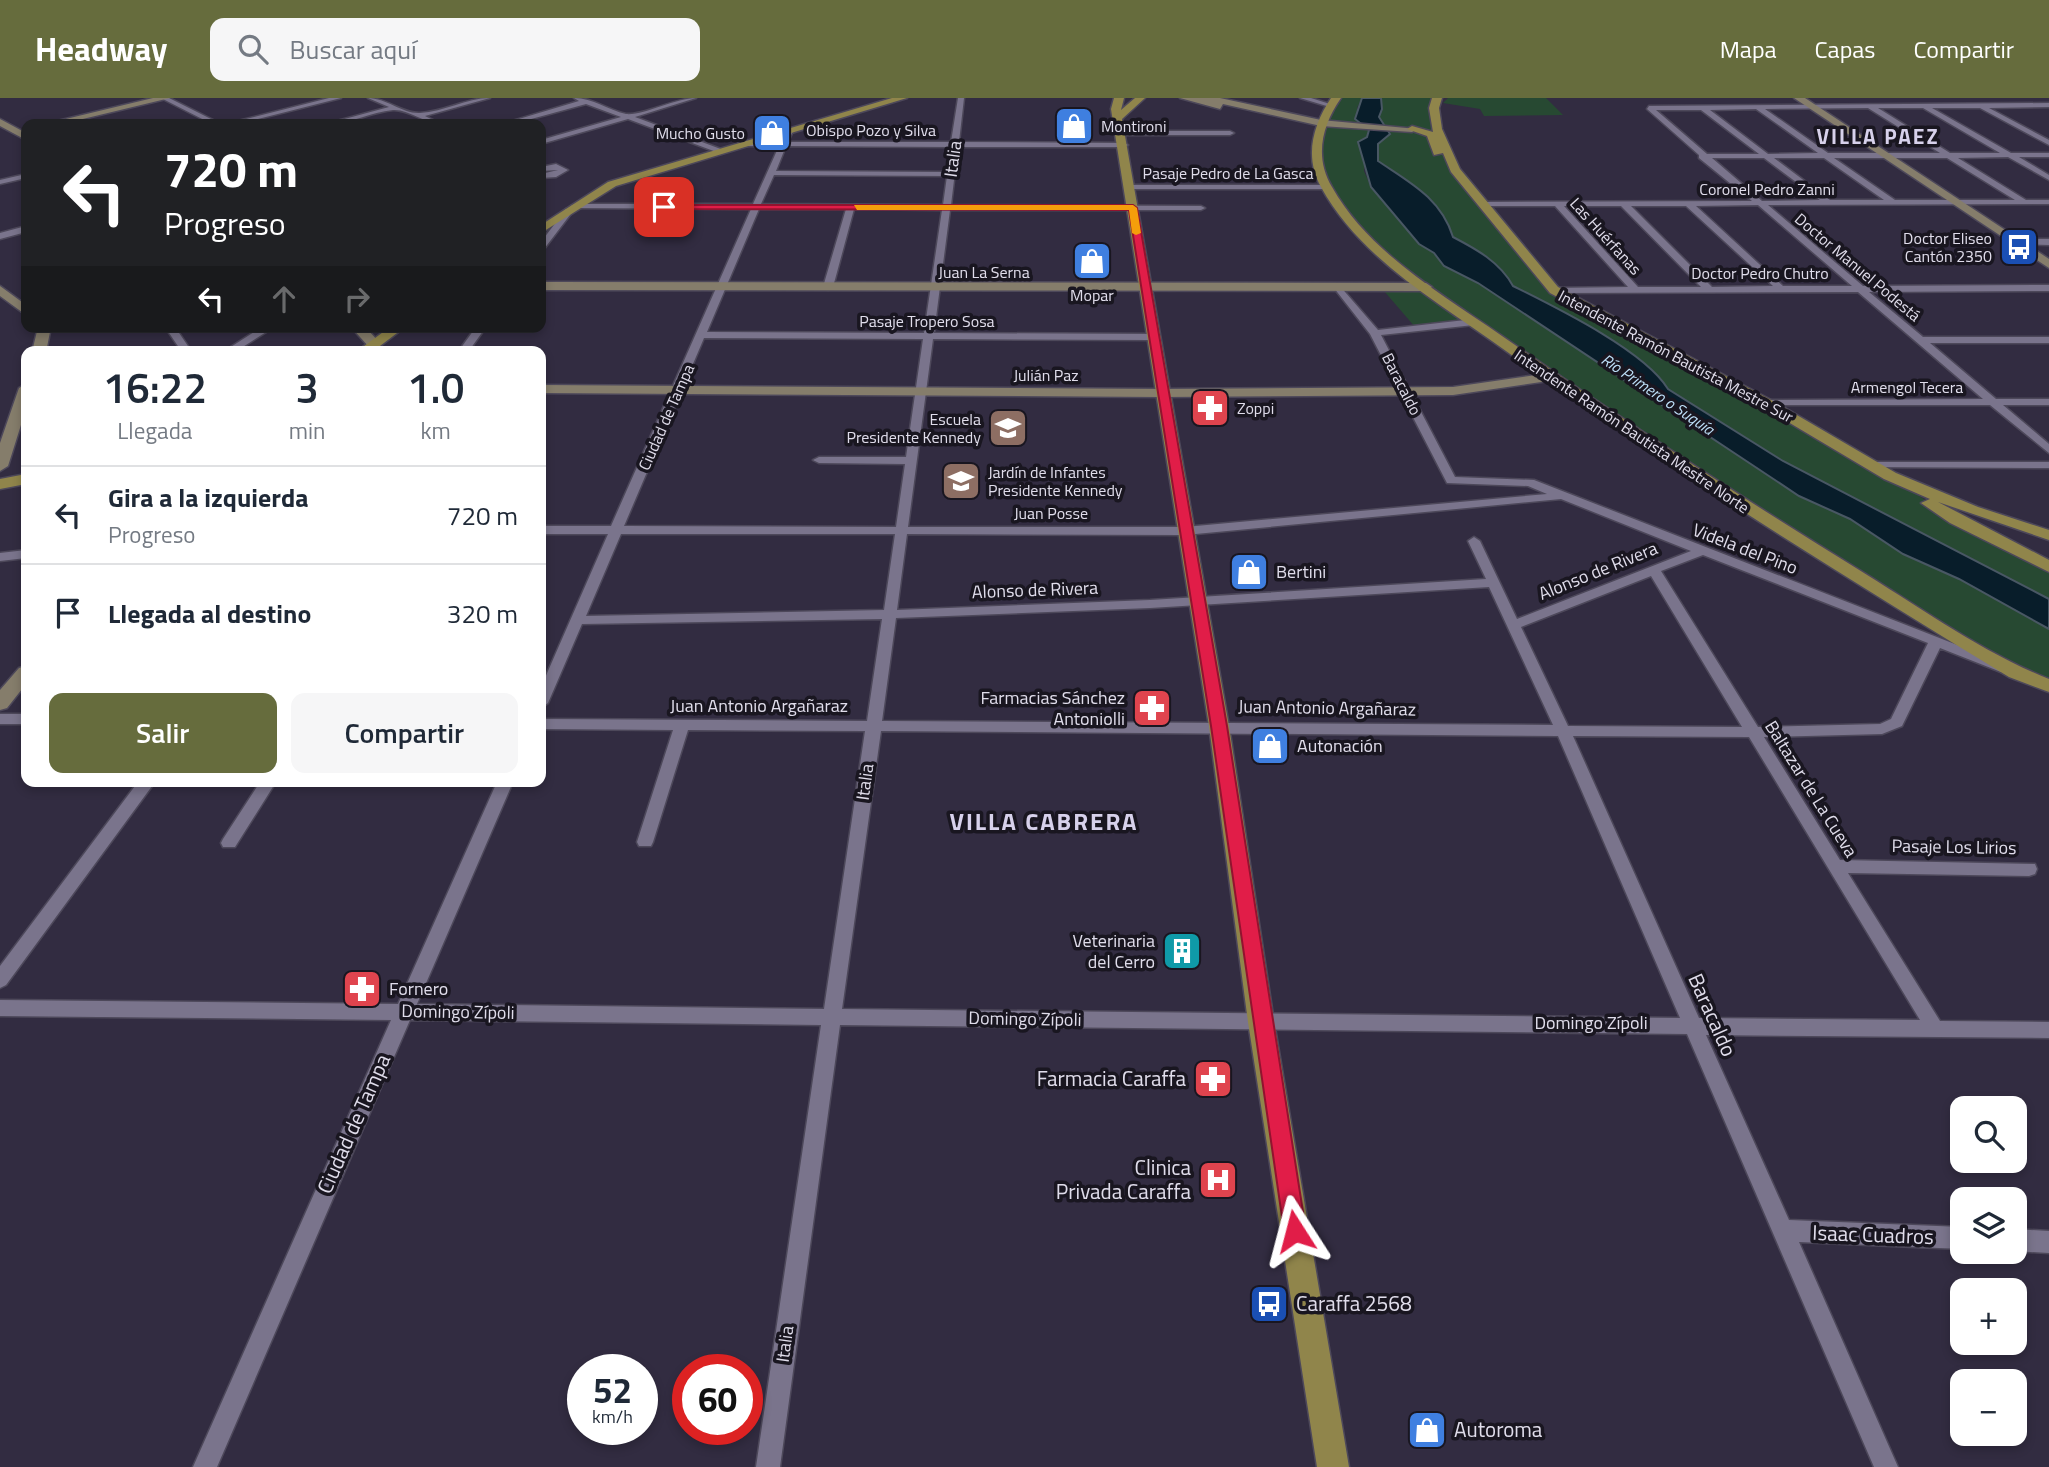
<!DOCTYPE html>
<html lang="es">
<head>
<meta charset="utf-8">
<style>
  :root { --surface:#fff; --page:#f6f6f7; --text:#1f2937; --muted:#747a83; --line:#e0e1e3; --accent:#666c3d }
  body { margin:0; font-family:"Titillium Web",sans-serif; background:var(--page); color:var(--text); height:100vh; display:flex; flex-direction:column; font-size:26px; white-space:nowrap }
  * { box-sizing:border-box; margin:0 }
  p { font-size:23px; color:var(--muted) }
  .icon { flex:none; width:38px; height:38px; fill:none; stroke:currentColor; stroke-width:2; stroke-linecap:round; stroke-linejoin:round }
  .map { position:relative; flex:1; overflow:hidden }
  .panel { position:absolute; left:21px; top:248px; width:525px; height:441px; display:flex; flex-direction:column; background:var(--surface); border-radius:14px; box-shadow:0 4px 10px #0003 }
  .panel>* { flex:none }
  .top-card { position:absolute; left:21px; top:21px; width:525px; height:214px; border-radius:14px; box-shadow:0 4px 10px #0003; background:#202124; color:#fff; overflow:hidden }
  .fabs { position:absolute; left:1950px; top:998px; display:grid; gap:14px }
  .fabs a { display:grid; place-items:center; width:77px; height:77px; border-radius:14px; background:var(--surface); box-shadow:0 4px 10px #0003; font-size:35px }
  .speed { position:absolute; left:567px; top:1256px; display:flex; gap:14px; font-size:35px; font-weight:700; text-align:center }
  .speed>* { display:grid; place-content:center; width:91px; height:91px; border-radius:50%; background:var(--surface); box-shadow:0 4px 10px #0003; line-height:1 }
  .speed small { font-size:18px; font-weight:400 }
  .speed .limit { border:10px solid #d22; background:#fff; color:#111 }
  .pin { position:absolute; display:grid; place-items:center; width:60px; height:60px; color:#fff; margin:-30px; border-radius:14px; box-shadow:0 4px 10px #0006 }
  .me { position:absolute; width:77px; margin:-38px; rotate:351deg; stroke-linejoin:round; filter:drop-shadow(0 0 5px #0008) }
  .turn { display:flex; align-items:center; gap:24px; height:147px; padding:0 28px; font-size:32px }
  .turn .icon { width:91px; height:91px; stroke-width:2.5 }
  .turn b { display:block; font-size:49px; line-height:60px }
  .lanes { display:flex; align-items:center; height:66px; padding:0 28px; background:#0003; justify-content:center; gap:35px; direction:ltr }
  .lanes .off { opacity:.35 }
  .eta { display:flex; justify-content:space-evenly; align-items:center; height:119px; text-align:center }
  .eta b { font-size:42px; font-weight:600; line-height:49px }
  .primary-button { display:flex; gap:14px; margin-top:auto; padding:14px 28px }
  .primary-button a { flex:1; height:80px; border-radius:14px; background:var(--accent); color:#fff; font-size:28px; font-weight:600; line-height:80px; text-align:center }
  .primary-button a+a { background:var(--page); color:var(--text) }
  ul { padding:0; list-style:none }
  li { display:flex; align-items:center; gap:21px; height:98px; padding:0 28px; border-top:2px solid var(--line) }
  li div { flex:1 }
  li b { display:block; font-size:26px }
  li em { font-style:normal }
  header { display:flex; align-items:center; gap:42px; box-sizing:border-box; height:98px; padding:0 35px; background:var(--accent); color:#fff }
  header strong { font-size:33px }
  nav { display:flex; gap:38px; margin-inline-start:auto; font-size:24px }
  .search { width:490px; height:63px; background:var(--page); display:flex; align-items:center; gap:18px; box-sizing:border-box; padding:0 24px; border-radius:14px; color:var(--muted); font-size:26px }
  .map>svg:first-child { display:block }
  .green { fill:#274932 }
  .water { fill:#081d2a; stroke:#495764; stroke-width:2 }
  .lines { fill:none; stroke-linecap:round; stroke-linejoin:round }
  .street-casing { stroke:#4d485a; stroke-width:3 }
  .secondary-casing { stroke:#4d485a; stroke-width:3 }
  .primary-casing { stroke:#4d485a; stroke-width:3 }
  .street { fill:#7a748c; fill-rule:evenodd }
  .secondary { fill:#857d6b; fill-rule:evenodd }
  .primary { fill:#90854b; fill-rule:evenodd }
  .route { fill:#e11d48; stroke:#92132f; stroke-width:2 }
  .slow { fill:#f59e0b }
  .labels { text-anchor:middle; stroke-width:7; stroke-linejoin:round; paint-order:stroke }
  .far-poi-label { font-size:16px; fill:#e0ddeb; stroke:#191620; text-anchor:start }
  .far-street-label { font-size:16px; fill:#e0ddeb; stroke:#191620 }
  .far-water-label { font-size:16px; font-style:italic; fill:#bddff8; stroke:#191620 }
  .street-label { font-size:18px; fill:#e0ddeb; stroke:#191620 }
  .poi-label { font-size:18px; fill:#e0ddeb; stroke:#191620; text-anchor:start }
  .far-district-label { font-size:21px; font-weight:bold; letter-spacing:2px; fill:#d7d1eb; stroke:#191620 }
  .near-street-label { font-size:21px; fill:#e0ddeb; stroke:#191620 }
  .near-poi-label { font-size:21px; fill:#e0ddeb; stroke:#191620; text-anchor:end }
  .district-label { font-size:24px; font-weight:bold; letter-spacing:2px; fill:#d7d1eb; stroke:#191620 }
</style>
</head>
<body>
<header>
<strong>Headway</strong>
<div class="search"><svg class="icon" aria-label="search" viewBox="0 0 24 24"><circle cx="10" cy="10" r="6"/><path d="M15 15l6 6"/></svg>Buscar aquí</div>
<nav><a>Mapa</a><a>Capas</a><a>Compartir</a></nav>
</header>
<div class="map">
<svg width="2049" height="1369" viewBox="0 0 2049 1369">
  <rect width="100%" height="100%" fill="#322c41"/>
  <path class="green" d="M1336 0H1362L1357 10 1369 31 1364 73 1371 89 1419 146 1434 155 1444 168 1478 185 1799 398 1851 421 1903 456 1959 481 2049 531V588L1827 461 1426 189C1388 157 1323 109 1317 57 1315 45 1332 13 1336 0Z
    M1381 0H1437L1435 6 1450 63 1554 192 1890 378 1940 412 2049 469V501L1783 363 1668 291C1644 252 1555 209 1513 188 1500 164 1476 151 1453 139 1442 104 1418 91 1391 72 1387 69 1380 66 1377 62 1375 57 1376 51 1378 46L1384 42 1385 32 1379 18 1382 11Z
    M1448 0H1546L1563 17 1484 18 1480 11 1443 5Z
    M1423 191 1461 222 1415 229 1384 193Z"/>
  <path class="water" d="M1362 0H1381L1382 11 1379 19 1390 36 1378 46V63C1409 84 1441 100 1453 139 1476 151 1500 164 1513 188 1555 209 1644 252 1668 291L1783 363 2049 501V531L1959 481 1903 456 1850 421 1799 398 1478 185 1444 168 1434 155 1419 146 1371 89 1358 44 1367 39 1369 32 1355 21Z"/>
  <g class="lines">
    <g class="street-casing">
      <path id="street" d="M161 0H169L221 26H212Z
        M329 0H341L238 26H226Z
        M368 0C386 0 403 16 420 15 444 14 466 0 490 0L425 18 441 26C425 26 409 11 393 12 370 14 349 27 326 26L389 9Z
        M574 0C593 0 608 12 626 16 642 18 676 0 696 0L635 19 726 53 719 55 628 21 541 46V42L621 19 586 6 513 26H502L579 3Z
        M958 0H964L959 44 1124 45 1128 47 1124 49H958L951 107 1201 108 1205 110 1201 112H950L934 235 1153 236 1158 239 1153 242 933 241 908 429H1185L1547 396 1528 388 1447 385 1370 236 1334 190 1339 187 1378 232 1474 221 1479 224 1474 227 1381 237 1455 379 1534 382 2006 566 2008 569 2006 572 2001 574 1940 550 1902 628 1882 636 1764 639 1840 762 2035 766 2037 771 2035 776 2029 778 1848 775 1940 923 2049 924V940L1706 937 1789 1122 1962 1129V1151L1799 1144 1898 1369H1874L1687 936 840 927 780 1369H756L821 927 410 922 217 1369H193L391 922 0 918V902L398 906 497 684H513L417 906 824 911 865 633 688 632 653 744 651 748H639L637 744 673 632 541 631V621L867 623 882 521 582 526 548 605 541 610V589L608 436H541V428H611L751 111 575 110 571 108 575 106H753L779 48H744L741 44H781L789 31 793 33 788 44H951ZM786 48 951 49 947 74 776 73ZM774 77 947 78 943 107 761 106ZM759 111H846L823 189 828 192 833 189 854 111 942 112 924 235 707 234ZM704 240 923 241 906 359H819L813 362 819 365 905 366 896 429 624 428ZM1561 401 1691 453 1517 521 1480 443 1474 439 1468 443 1486 481 1150 502 897 512 907 436 1185 437ZM621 436H895L884 512 586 518ZM1703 457 1928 545 1891 621 1880 626 1758 629 1661 473ZM1651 478 1742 629 1568 628 1521 529ZM1489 489 1553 627 882 623 896 520 1150 510ZM881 633 1558 638 1680 920 842 911ZM1573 638 1749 639 1920 922 1699 920Z
        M1300 0H1311L1333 7 1330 9Z
        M2049 5V9L1989 10 2049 42V47L1980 10H1932L2011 55H2049V59H2019L2049 77V82L2008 59 1958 60 2026 102H2049V106L1768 107 1863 188 2049 187V193L1869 194 1923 239H2049V245H1930L1996 301H2049V307H2003L2049 346V355L1990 307H1762L1761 305 1766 302 1983 301 1858 194 1554 195 1549 192 1551 190 1628 189 1555 108H1485L1481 106 1485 104 1752 103 1699 60V57L1647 11 1649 8ZM1868 10 1940 55H1828L1765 11ZM1878 10H1923L2000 55H1950ZM1756 11 1818 55 1768 56 1710 12ZM1656 12H1701L1759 56H1707ZM1712 60H1764L1820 102 1762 103ZM1774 60H1824L1884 102H1830ZM1834 60H1947L2015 102H1895ZM1758 107 1852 188H1783L1696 108ZM1564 108H1621L1701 189H1638ZM1631 108H1686L1773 188 1712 189Z
        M1121 33H1230L1234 35 1230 37H1118Z
        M556 66 568 72 556 79 541 80V76L558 72 541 73V69Z
        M26 76V80L0 86V82Z
        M1129 87H1326L1330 89 1326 91H1126Z
        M566 111 573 113 544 151 541 152V144Z
        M26 128V134L0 141V135Z
        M2015 141H2049V147L2012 146V142Z
        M165 229H175L192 254H182Z
        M262 229H274L235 254H223Z
        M476 229H486L468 254H458Z
        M1870 364H2049V370L1866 369V365Z
        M26 452V460L0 463V455Z
        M0 616H26V626H0Z
        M138 684H155L6 887 0 890V868Z
        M260 684H276L235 749H223L221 745 223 741Z
        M2014 1131 2049 1133V1155L2014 1153Z"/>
    </g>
    <g class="secondary-casing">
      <path id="secondary" d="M153 0H170L62 26H45Z
        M1180 0H1220L1321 22 1417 31 1412 34 1321 28 1223 6 1220 11Z
        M1794 0H1805L2049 161V170Z
        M0 21 26 35V42L0 28Z
        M541 184 1426 185 1432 189 1426 193 541 192Z
        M0 188 26 207V217L0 198Z
        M38 229H51L46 254H32Z
        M351 229H365L381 246 369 249Z
        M1550 275 1555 276V282L1453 297 1161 299 541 295V287L1161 291 1453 289Z
        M26 286V311L8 368 0 373V345L19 290Z
        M26 568V586L7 610 0 612V592L19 570Z"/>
    </g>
    <g class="primary-casing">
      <path id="primary" d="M892 0H907L616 88 541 135V127L608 84Z
        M1114 0H1124L1121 12 1135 0H1145L1122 21 1229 628 1274 924 1349 1369H1317L1248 924 1209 628 1111 11Z
        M1331 0H1341C1322 27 1314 59 1332 89 1369 155 1442 196 1502 238 1618 319 1736 396 1856 470 1918 508 1981 554 2049 581V594L2009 579C1839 475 1669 370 1506 253 1441 206 1361 162 1321 89 1304 59 1313 27 1331 0Z
        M1432 0H1442L1439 10 1442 31 1460 71 1558 189 1771 302 1896 375 1978 409 2049 432V442L1938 404 2049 462V474L1950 425 1921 405 1930 401 1884 381 1761 308 1550 195 1451 74 1443 55 1434 57 1427 38 1407 31 1412 28 1433 34 1429 10Z
        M390 229H405L372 254H356Z
        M26 376V386L0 391V381Z"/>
    </g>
    <use href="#street" class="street"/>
    <use href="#secondary" class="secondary"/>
    <use href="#primary" class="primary"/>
  </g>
  <path class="route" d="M661 107H1133L1137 110 1227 628 1306 1133 1303 1141 1295 1144 1287 1141 1284 1133 1211 628 1129 112 664 111Z"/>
  <path class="slow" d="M854 107H1133L1137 110 1141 135 1136 137 1132 135 1129 112H857Z"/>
  <defs>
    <g id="shop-square" transform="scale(2.0125)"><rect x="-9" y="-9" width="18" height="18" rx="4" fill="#3f7fe0" stroke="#191620"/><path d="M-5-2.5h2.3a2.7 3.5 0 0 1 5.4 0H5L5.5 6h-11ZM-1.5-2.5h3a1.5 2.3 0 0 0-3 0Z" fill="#fff"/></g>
    <g id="bus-square" transform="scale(2.0125)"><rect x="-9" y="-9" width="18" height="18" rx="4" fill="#1a4fb4" stroke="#191620"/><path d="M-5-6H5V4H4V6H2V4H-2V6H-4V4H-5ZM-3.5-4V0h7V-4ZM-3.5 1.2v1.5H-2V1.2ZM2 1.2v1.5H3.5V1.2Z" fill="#fff"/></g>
    <g id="pharmacy-square" transform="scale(2.0125)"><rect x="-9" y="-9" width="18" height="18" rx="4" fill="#e0444e" stroke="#191620"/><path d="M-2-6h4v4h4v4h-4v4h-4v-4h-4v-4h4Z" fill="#fff"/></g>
    <g id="school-square" transform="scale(2.0125)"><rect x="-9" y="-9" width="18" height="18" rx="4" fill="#8d6e63" stroke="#191620"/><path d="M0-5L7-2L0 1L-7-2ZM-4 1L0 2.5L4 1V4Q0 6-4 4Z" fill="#fff"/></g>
    <g id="building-square" transform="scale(2.0125)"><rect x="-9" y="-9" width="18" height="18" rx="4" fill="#0f9aa8" stroke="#191620"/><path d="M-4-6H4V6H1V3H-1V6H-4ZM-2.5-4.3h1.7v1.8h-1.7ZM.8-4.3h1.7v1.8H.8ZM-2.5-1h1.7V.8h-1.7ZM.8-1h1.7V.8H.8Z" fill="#fff"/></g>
    <g id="hospital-square" transform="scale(2.0125)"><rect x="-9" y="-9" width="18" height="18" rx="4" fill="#e0444e" stroke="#191620"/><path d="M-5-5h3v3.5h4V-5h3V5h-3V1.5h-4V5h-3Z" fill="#fff"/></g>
  </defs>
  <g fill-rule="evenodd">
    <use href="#shop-square" x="1074" y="28"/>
    <use href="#shop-square" x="772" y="35"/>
    <use href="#bus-square" x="2019" y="149"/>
    <use href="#shop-square" x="1092" y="163"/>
    <use href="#pharmacy-square" x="1210" y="310"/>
    <use href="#school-square" x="1008" y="330"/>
    <use href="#school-square" x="961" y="383"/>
    <use href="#shop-square" x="1249" y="474"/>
    <use href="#pharmacy-square" x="1152" y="610"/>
    <use href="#shop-square" x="1270" y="648"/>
    <use href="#building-square" x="1182" y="853"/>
    <use href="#pharmacy-square" x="362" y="891"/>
    <use href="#pharmacy-square" x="1213" y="981"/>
    <use href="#hospital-square" x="1218" y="1082"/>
    <use href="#bus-square" x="1269" y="1206"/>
    <use href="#shop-square" x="1427" y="1332"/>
  </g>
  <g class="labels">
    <g class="far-poi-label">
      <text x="1101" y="34">Montironi</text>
      <text x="745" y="41" text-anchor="end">Mucho Gusto</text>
      <text x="1992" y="146" text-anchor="end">Doctor Eliseo<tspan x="1992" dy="18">Cantón 2350</tspan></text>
      <text x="1092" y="203" text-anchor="middle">Mopar</text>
      <text x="1237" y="316">Zoppi</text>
      <text x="981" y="327" text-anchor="end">Escuela<tspan x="981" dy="18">Presidente Kennedy</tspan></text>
      <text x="988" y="380">Jardín de Infantes<tspan x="988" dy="18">Presidente Kennedy</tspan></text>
    </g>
    <g class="far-street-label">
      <text x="871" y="38">Obispo Pozo y Silva</text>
      <text x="1228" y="81">Pasaje Pedro de La Gasca</text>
      <text x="1767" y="97">Coronel Pedro Zanni</text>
      <text transform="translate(1606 138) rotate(48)" y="6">Las Huérfanas</text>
      <text transform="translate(1858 169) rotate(40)" y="6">Doctor Manuel Podestá</text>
      <text x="984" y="180">Juan La Serna</text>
      <text x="1760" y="181">Doctor Pedro Chutro</text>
      <text x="927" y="229">Pasaje Tropero Sosa</text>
      <text transform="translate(1676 258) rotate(28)" y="6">Intendente Ramón Bautista Mestre Sur</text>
      <text x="1046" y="283">Julián Paz</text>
      <text transform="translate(1402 286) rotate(63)" y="6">Baracaldo</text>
      <text x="1907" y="295">Armengol Tecera</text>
      <text transform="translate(666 319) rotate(-66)" y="6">Ciudad de Tampa</text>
      <text transform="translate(1632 333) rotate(34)" y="6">Intendente Ramón Bautista Mestre Norte</text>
      <text x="1051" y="421">Juan Posse</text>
    </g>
    <g class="far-water-label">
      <text transform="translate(1658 296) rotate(34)" y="6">Río Primero o Suquía</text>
    </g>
    <g class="street-label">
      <text transform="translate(953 61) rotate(-82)" y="6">Italia</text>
      <text transform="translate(1745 451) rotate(21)" y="6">Videla del Pino</text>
      <text transform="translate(1598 473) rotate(-22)" y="6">Alonso de Rivera</text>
      <text transform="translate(1035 492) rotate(-2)" y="6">Alonso de Rivera</text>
      <text x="759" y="614">Juan Antonio Argañaraz</text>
      <text transform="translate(1327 610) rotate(1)" y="6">Juan Antonio Argañaraz</text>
      <text transform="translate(865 684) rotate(-82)" y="6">Italia</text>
      <text transform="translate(1811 691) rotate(58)" y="6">Baltazar de La Cueva</text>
      <text transform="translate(1954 749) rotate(1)" y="6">Pasaje Los Lirios</text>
      <text transform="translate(458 914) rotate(1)" y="6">Domingo Zípoli</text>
      <text transform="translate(1025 921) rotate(1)" y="6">Domingo Zípoli</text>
      <text x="1591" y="931">Domingo Zípoli</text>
      <text transform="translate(785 1246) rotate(-82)" y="6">Italia</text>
    </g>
    <g class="poi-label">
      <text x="1276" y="480">Bertini</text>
      <text x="1125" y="606" text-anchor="end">Farmacias Sánchez<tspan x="1125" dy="21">Antoniolli</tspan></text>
      <text x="1297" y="654">Autonación</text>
      <text x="1155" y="849" text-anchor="end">Veterinaria<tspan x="1155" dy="21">del Cerro</tspan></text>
      <text x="389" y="897">Fornero</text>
    </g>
    <g class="far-district-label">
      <text x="1878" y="46">VILLA PAEZ</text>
    </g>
    <g class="near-street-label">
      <text transform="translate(1712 917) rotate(66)" y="7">Baracaldo</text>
      <text transform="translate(354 1026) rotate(-66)" y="7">Ciudad de Tampa</text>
      <text transform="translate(1873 1137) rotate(2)" y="7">Isaac Cuadros</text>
    </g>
    <g class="near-poi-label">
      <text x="1186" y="988">Farmacia Caraffa</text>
      <text x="1191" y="1077">Clinica<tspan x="1191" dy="24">Privada Caraffa</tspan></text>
      <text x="1296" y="1213" text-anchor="start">Caraffa 2568</text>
      <text x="1454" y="1339" text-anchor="start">Autoroma</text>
    </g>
    <g class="district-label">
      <text x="1044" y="732">VILLA CABRERA</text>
    </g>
  </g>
</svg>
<div class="fabs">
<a><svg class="icon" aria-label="search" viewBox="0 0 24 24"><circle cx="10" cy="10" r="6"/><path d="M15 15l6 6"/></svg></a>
<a><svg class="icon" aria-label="layers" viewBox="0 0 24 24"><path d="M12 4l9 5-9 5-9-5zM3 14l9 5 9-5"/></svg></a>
<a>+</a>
<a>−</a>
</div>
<div class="speed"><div>52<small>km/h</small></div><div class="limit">60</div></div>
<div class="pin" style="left:664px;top:109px;background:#d93025"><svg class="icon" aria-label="arrive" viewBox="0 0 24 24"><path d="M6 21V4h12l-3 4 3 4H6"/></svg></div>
<svg class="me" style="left:1295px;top:1133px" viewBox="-20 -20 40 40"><path d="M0-17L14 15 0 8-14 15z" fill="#e11d48" stroke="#fff" stroke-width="4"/></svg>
<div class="top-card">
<div class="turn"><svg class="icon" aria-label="left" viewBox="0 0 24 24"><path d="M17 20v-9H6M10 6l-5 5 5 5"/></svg><div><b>720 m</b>Progreso</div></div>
<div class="lanes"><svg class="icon" aria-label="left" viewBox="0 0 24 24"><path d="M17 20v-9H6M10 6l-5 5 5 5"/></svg><svg class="icon off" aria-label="ahead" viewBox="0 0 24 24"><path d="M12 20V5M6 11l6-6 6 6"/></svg><svg class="icon off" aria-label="right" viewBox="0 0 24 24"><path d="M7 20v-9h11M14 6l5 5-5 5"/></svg></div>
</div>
<section class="panel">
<div class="eta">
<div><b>16:22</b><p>Llegada</p></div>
<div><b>3</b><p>min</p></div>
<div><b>1.0</b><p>km</p></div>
</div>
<ul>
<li><svg class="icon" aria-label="left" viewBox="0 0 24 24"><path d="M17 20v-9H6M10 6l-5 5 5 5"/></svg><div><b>Gira a la izquierda</b><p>Progreso</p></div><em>720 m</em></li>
<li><svg class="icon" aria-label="arrive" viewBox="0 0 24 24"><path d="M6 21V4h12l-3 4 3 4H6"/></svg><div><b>Llegada al destino</b></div><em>320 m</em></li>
</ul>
<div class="primary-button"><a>Salir</a><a>Compartir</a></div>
</section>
</div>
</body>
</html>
